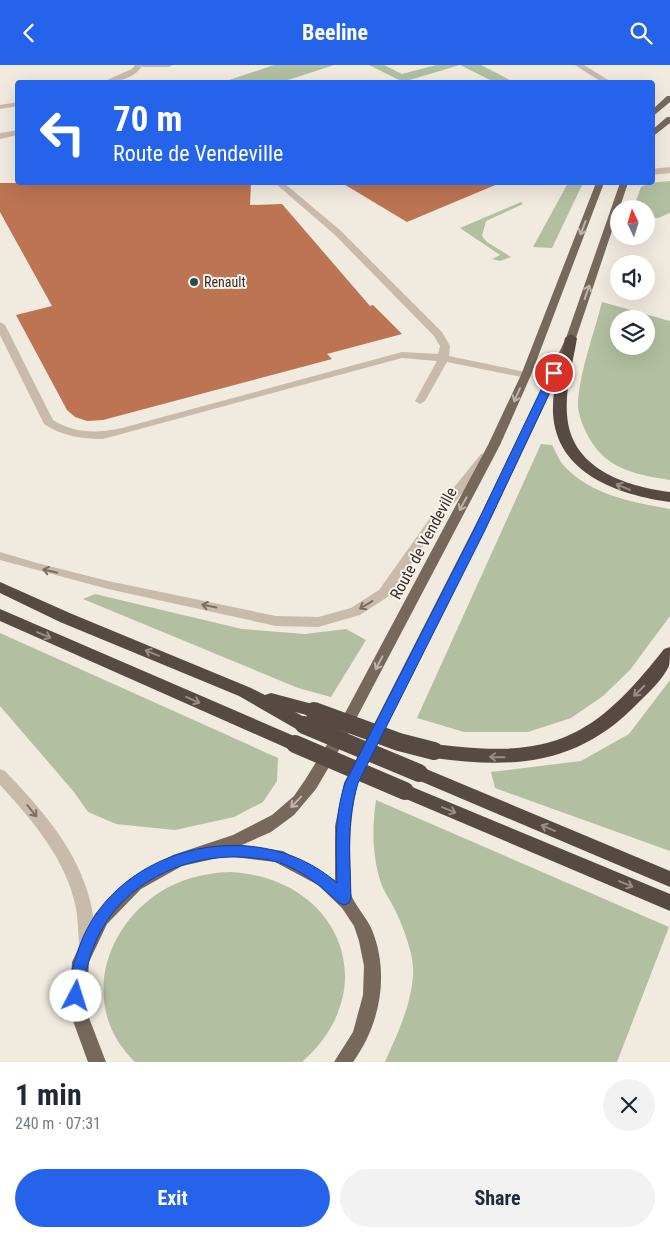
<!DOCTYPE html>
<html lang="en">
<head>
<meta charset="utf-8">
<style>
  :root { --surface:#fff; --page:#f2f2f3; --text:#1f2937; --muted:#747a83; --accent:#2563eb }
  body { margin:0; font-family:"Roboto Condensed",sans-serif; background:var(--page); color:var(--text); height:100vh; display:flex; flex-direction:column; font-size:19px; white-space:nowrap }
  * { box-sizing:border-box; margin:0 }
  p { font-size:16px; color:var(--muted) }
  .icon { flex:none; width:28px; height:28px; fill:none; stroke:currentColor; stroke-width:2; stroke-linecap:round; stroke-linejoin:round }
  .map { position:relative; height:997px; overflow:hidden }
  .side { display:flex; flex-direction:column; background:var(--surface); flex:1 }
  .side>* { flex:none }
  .guide { position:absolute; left:15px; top:15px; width:640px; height:105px; border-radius:5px; box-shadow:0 5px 20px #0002; background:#2563eb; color:#fff; overflow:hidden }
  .needle { width:32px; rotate:356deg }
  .controls { position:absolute; left:610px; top:135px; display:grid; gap:10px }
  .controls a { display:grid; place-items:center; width:45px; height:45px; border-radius:50%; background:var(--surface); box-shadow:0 5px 20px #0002; font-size:25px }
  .pin { position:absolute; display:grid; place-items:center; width:42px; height:42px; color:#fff; margin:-21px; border:2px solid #fff; border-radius:50%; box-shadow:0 1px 5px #0007 }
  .me { position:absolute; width:55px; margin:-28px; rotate:5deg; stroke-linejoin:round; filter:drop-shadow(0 0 4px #0008) }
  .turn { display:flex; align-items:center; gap:18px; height:105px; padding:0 15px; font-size:22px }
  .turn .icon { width:65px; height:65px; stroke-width:2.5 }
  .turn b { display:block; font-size:35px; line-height:42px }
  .round { display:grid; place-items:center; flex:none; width:52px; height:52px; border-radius:26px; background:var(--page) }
  .head { display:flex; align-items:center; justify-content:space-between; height:85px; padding:0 15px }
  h1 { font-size:30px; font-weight:700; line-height:38px }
  .action { display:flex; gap:10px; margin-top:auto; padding:10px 15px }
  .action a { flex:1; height:58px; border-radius:30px; background:var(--accent); color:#fff; font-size:20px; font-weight:700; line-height:58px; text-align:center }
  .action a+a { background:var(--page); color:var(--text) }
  header { display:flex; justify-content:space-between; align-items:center; height:65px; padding:0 15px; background:var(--accent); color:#fff; font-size:22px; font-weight:700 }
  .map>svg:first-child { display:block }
  .green { fill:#b2bfa0; fill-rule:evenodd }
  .building { fill:#bc7452 }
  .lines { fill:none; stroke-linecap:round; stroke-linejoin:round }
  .minor { fill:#c8bbab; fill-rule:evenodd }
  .major { fill:#77685c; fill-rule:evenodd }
  .highway { fill:#574a42; fill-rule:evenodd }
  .highway-bridge { stroke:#574a42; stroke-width:18 }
  .oneway { stroke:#beb4ab }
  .oneway2 { stroke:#988e86 }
  .oneway3 { stroke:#786e64 }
  .route { fill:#2563eb; stroke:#184099 }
  .poi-dot { fill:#234d55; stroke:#f9f3eb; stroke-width:2 }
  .labels { text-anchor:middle; stroke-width:4; stroke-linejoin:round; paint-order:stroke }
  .far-poi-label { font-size:14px; fill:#372f2a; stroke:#f9f3eb; text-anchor:start }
  .street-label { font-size:16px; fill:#372f2a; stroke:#f9f3eb }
</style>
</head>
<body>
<header><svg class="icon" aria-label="back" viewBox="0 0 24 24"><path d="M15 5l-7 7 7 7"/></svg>Beeline<svg class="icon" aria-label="search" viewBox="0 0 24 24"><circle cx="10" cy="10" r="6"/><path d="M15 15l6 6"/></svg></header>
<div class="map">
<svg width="670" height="997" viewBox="0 0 670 997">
  <rect width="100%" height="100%" fill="#f1eadf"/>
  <path class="green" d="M274 0H334L282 17H223Z
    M369 0H384L402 9 436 0H481L514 17H494L460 0 403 17Z
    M670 116V148L658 153 646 151V144H633L641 122 650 118Z
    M568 118H583L552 183 533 182Z
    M521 137 523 139 486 156 482 171 487 177 511 192 500 196 492 194 500 190 460 163Z
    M602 237 670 256V415C632 409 602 403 585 365 581 356 577 345 578 335 581 302 594 269 602 237ZM619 254H646V281H619Z
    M541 379 552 380C556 387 560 398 566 403 592 430 635 438 670 444V551L630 605 603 631 571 653 528 667H464L417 653Z
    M95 529 242 564 305 569 346 564 366 575 331 632 298 623 83 534Z
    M0 568 278 693 277 716 263 737 234 752 175 765 116 759 88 747 74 727 0 641Z
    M670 615V786L495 723 491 707 581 696 629 669Z
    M376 735 669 862 617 997H385C397 969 411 942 413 910 415 892 403 861 395 845 391 836 384 827 381 818 372 790 372 763 376 735Z
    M230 807C339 812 386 923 302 997H135C82 946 100 868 157 829 179 814 204 808 230 807Z"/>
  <path class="building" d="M0 118H251L250 140 282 139 370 241 373 240 402 269 327 289 332 294 103 355 87 356 75 352 67 345 16 250 52 241 0 147Z
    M342 118H500L407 157Z"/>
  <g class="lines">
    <path class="minor" d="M135 0H173L169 2H141C134 14 114 18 100 18L132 4Z
      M575 0H584L613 18H603Z
      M18 37V41L0 44V40Z
      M18 65V70L0 74V68Z
      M670 102V108L652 110V104Z
      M275 118H284L341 166 442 267 450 281 449 291 530 308 531 310 530 312 526 313 447 297 425 336 420 339 415 336 437 296 402 293 103 374C82 374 62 371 44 359L0 270V257L5 260 53 355C75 369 98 368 122 363L402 287 438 289 440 281 434 271 335 170Z
      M485 388 489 389 491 392 489 395 446 448 389 531 360 550 318 562 276 561 108 524 0 495V487L37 498 108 516 276 551 318 552 351 543 379 525 438 442 481 389Z
      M0 704 5 706C43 746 81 788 92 844 94 855 94 867 95 878L93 883 87 885 81 883 79 878C78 867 78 855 76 843 66 794 33 756 0 720Z"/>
    <path class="major" d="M667 31H670V37L652 52V45Z
      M667 52H670V58L652 72V65Z
      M596 118H604L531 310 500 380 346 673 316 724 294 750 271 767 242 780 283 786 335 815V761L344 718 481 449 566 273 620 118H628L576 273 493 449 358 718C350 750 349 781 351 813 351 819 350 827 352 832 357 843 367 853 372 865 390 909 380 960 353 997H334L353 967 363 930 364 901 359 876 354 861 342 843 318 820 275 797 227 791 182 801 141 824 107 859 89 897 86 945 106 997H88L69 945 72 897 95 849 130 814 173 790 233 770 272 750 294 731 305 715 336 665 488 380 521 310Z"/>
    <path class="highway" d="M571 269 577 273C573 298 565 324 567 349 570 403 624 421 670 427V437C619 430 556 409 553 348 552 323 560 298 565 273Z
      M0 517 72 549 251 623 265 630 271 628 320 641 322 646 320 651 314 652 295 647 310 655 312 660 310 665 304 667 298 665 239 631 60 557 0 528Z
      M0 544 301 674 304 679 301 684 295 686 289 684 0 556Z
      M670 582C670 588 670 596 669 601 663 614 650 626 640 636 579 700 517 704 434 693L428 691 425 686 428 681 434 679C551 694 592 676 664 584Z
      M419 701 670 806V822L413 713 410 708 413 703Z
      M405 719 670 829V846L399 731 396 726 399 721Z"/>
    <path class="highway-bridge" d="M314 646 399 677 434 686
      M304 660 419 708
      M295 679 405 726"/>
  </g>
  <defs><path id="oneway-shaft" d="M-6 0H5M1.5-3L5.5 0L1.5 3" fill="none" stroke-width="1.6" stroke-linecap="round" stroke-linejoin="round" transform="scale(1.25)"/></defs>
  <g class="oneway">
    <use href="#oneway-shaft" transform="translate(583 163) rotate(111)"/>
    <use href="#oneway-shaft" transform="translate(587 227) rotate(-71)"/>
    <use href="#oneway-shaft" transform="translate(517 330) rotate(114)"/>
    <use href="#oneway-shaft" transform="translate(463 439) rotate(118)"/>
    <use href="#oneway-shaft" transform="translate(379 598) rotate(118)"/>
    <use href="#oneway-shaft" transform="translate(296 737) rotate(134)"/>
  </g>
  <g class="oneway2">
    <use href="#oneway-shaft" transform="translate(623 422) rotate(-158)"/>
    <use href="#oneway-shaft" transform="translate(44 570) rotate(23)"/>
    <use href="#oneway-shaft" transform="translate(152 588) rotate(-157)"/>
    <use href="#oneway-shaft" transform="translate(639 626) rotate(135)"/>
    <use href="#oneway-shaft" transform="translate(193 635) rotate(24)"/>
    <use href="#oneway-shaft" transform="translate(497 692) rotate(-179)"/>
    <use href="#oneway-shaft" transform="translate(449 745) rotate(23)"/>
    <use href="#oneway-shaft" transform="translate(548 763) rotate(-157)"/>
    <use href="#oneway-shaft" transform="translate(626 819) rotate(23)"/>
  </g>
  <g class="oneway3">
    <use href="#oneway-shaft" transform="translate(50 506) rotate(-167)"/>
    <use href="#oneway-shaft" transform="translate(366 540) rotate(149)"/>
    <use href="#oneway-shaft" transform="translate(209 541) rotate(-168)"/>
    <use href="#oneway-shaft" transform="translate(32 746) rotate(51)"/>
  </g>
  <path class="route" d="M554 305 559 308 484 467 358 718C346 758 350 792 351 833L349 838 344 840 339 838C322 822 305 808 283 799 273 795 263 794 253 793 200 787 144 807 111 850 98 868 88 891 85 914 84 921 85 929 82 936L76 938 71 936C65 922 72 905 76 892 106 783 254 745 337 818 336 782 334 753 345 718L473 467 549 308Z"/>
  <circle class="poi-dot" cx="194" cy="217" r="5"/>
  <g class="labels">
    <g class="far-poi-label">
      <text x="204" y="222">Renault</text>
    </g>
    <g class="street-label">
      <text transform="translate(423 478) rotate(-62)" y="6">Route de Vendeville</text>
    </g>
  </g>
</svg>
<div class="controls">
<a><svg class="needle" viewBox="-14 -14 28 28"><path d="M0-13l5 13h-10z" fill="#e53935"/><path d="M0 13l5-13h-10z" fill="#747a83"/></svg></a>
<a><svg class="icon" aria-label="sound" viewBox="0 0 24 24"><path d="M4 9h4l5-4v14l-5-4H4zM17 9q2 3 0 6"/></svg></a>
<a><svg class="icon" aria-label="layers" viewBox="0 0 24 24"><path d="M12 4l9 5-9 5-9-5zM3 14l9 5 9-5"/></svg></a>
</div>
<div class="pin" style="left:554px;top:308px;background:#d93025"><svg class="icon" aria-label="arrive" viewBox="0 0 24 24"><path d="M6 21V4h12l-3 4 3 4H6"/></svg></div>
<svg class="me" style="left:76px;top:931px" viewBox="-20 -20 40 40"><circle r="19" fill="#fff"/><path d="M0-13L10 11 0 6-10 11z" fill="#2563eb"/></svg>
<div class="guide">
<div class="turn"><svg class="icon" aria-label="left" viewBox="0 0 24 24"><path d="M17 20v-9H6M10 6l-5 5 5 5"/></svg><div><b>70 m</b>Route de Vendeville</div></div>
</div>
</div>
<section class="side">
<div class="head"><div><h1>1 min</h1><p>240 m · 07:31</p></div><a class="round"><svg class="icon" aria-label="close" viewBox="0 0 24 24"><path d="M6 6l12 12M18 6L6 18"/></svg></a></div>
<div class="action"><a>Exit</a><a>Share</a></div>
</section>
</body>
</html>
